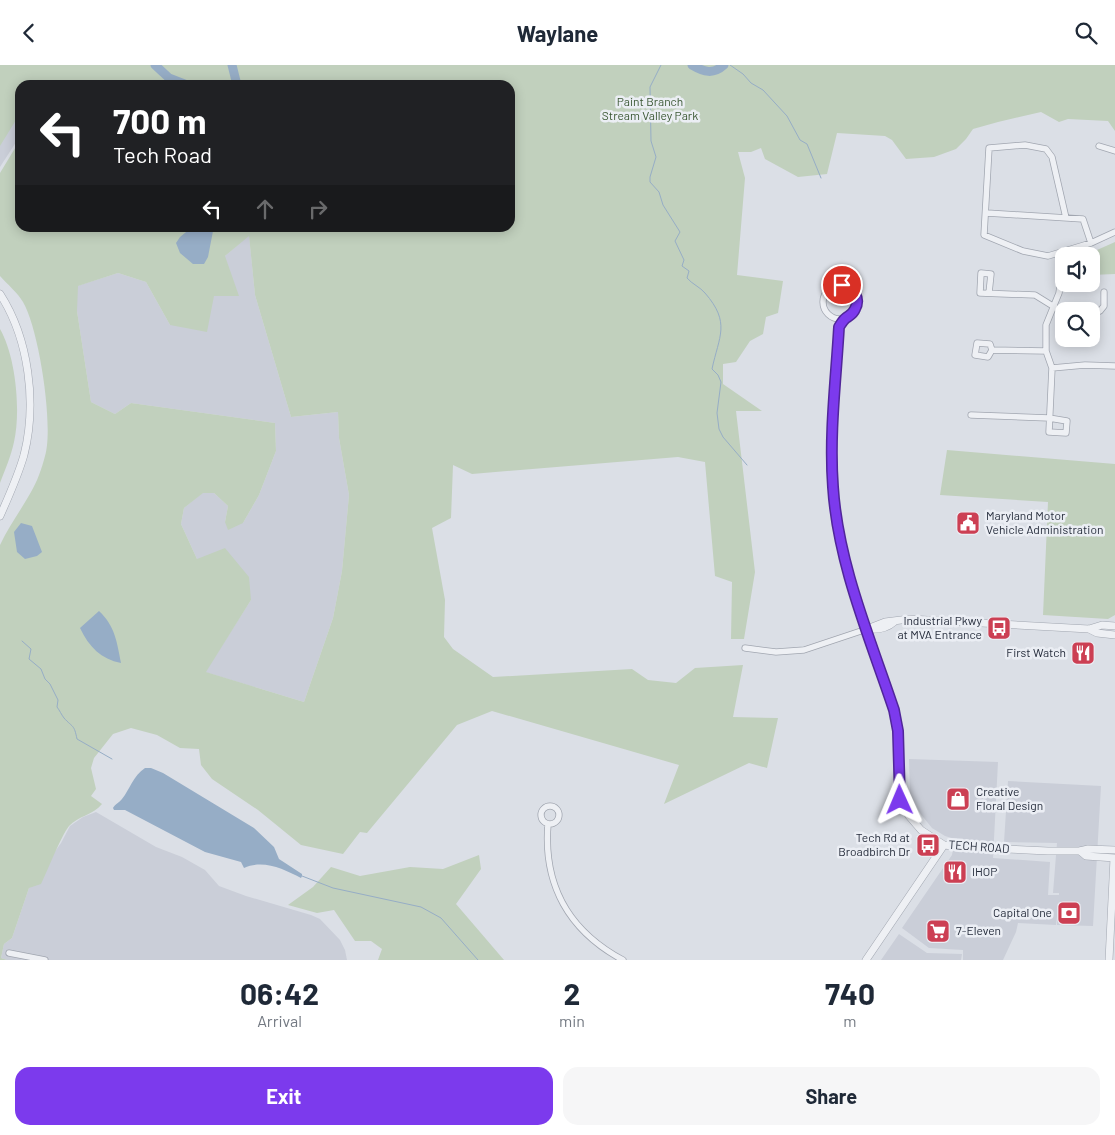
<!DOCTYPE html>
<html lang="en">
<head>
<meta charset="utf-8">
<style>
  :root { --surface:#fff; --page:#f6f6f7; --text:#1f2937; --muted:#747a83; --accent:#7c3aed }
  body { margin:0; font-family:Barlow,sans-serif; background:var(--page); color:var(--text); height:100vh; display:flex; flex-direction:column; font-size:19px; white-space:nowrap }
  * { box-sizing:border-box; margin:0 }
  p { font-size:16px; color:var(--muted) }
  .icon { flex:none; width:28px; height:28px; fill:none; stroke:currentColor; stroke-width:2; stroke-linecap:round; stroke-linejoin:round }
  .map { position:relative; height:895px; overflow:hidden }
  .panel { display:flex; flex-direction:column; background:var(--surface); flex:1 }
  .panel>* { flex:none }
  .hud { position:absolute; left:15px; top:15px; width:500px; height:152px; border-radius:15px; box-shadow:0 2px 12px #0003; background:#202124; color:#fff; overflow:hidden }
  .tools { position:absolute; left:1055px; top:182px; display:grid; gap:10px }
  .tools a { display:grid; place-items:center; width:45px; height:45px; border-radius:10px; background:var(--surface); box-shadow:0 2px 12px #0003; font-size:25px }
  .pin { position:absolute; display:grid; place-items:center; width:42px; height:42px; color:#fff; margin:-21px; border:2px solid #fff; border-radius:50%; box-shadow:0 1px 5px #0007 }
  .me { position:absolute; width:55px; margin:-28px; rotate:359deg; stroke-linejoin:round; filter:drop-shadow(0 0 4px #0008) }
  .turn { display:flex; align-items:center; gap:18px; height:105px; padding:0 15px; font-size:22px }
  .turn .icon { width:65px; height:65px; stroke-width:2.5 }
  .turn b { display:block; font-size:35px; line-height:42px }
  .lanes { display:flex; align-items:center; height:48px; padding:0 15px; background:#0003; justify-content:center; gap:25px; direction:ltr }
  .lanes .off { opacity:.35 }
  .eta { display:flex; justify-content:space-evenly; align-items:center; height:85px; text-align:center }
  .eta b { font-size:30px; font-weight:700; line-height:35px }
  .action { display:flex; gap:10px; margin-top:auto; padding:10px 15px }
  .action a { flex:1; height:58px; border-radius:15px; background:var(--accent); color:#fff; font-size:20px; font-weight:700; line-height:58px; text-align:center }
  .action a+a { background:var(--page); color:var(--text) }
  header { display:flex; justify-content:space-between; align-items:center; height:65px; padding:0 15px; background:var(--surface); font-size:22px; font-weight:700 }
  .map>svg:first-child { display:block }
  .built { fill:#caced8 }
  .green { fill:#c1d0bd; fill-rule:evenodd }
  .water { fill:#96adc6 }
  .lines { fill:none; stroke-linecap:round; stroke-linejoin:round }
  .stream { stroke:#96adc6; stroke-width:1 }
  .river { stroke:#96adc6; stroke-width:9 }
  .minor-casing { stroke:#a1a6b0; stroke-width:7 }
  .tertiary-casing { stroke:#a1a6b0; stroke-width:8 }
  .minor { stroke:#eef0f4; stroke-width:5.5 }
  .tertiary { stroke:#eef0f4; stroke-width:7 }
  .route-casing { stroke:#51269a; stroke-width:12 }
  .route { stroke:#7c3aed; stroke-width:9 }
  .labels { text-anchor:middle; stroke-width:5; stroke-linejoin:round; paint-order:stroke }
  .park-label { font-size:12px; fill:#3a5733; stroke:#ebeef4 }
  .poi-label { font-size:12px; fill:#262d3c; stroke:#ebeef4; text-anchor:start }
  .street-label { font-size:12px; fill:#262d3c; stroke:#ebeef4 }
</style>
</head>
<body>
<header><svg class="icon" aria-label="back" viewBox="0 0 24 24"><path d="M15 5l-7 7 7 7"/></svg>Waylane<svg class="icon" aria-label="search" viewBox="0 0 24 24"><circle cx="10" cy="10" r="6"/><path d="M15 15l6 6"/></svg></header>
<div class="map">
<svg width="1115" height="895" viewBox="0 0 1115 895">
  <rect width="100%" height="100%" fill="#dbdfe6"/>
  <path class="built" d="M0 0 20 20V71L0 102Z
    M249 170 255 230 291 352 338 347 339 373 349 430 342 506 333 553 304 637 205 607 251 535 197 494 181 459 184 443 202 428H214L228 441 225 457 243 458 259 430 276 386 275 358 131 338 115 349 91 337 77 246V221L118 208 146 217 170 260 214 231 225 191Z
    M909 694 998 697 993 793 1050 797 1048 830H1059V828H1053L1057 778 1004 777 1008 716 1101 721 1093 861 1057 860V852L1056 860 1018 858 1016 867 1003 895H963V885L929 883 902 863 952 790 955 774 945 771 932 763 915 742 910 730Z
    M96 747 156 782 182 792 205 805 219 821 246 831 311 850 320 854 340 875 345 885 347 895H7L1 893 4 879 12 873 29 823 61 778 70 761 83 752Z
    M899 869 927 888 962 889 961 895H881Z"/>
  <path class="green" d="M0 0H1115V66L1108 56 1068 54 1059 57 1041 47 998 57 973 64 966 74 956 84 934 92 906 94 892 75 885 71 837 68 827 109 798 112 765 94 761 83 751 87H738L745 113 737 210 783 216 778 248 766 252 763 269 750 276 736 297 723 299V319L762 346H736L755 507 744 574H731L732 517 715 511 705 397 678 392 472 409 453 400 451 453 432 463 445 535 444 572 453 584 493 612 632 604 648 615 676 618 695 603 743 600 733 652 778 653 767 703 749 698 664 739 679 700 492 646 457 660 367 768 360 767 343 789 301 780 258 745 212 714 201 700 199 684 180 683 157 670 131 663 113 669 94 693 91 703 96 724 91 731 102 739C93 750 78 751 69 761 60 773 48 805 41 819L29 823 12 873 4 879 1 893 7 895H0V480C9 461 21 445 31 427 37 417 42 403 45 391 54 362 39 264 23 237 18 228 7 219 0 211V108L20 75V162H510V20H20V57L16 55 0 81ZM249 171 255 230 291 352 338 347 339 373 349 430 342 506 333 553 304 637 206 607 251 535 249 512 225 483 197 494 181 459 184 443 203 428H214L228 441 225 457 228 465 243 458 259 430 276 386 275 358 131 338 115 349 91 337 77 246 78 221 118 208 146 217 170 260 207 267 214 231H239L225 191Z
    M1115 177V209L1091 210V191H1088V189Z
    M0 264C16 292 21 346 14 377 11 391 5 405 0 418Z
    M947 385 1115 399V550L1108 554 1043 550 1048 437 940 430Z
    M479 790 481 804 456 839 504 895H378L382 884 371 876H355L334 845 317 848 288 840 313 822 331 802 360 811 410 802 443 804Z"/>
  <path class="water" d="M191 163 213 166 208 192 204 199H193L180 188 176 178 180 172Z
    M21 458 32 461 42 487 37 491 25 494 17 487 14 467Z
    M99 546C115 561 117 577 121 598 101 594 89 582 80 563Z
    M145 703H151L163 708 254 763 274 782 279 794 302 809V811L301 813C284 804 263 794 244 803L241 797 205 787 125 745H114L113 743C115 739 119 738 122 734 130 724 133 711 145 703Z"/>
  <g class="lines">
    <path class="stream" d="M661 0 650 22 651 76 656 92 650 112V117L659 127 663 140 680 167 675 176 684 195 682 201 689 206 687 213C692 219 700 222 705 228 731 258 719 271 712 304L718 310 721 317 717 348 719 364 723 372 747 400
      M730 0 743 9 751 18 763 25 787 51 800 75 807 79 821 113
      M22 576 31 584 29 594 41 604 45 614 50 619 58 635 57 642C60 646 61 649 64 653 73 663 74 659 77 674L112 694
      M302 811 333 823 421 842 441 853 478 895"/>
    <path class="river" d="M155 0 169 13 187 20
      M232 0 237 20
      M692 0C704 7 713 10 724 0"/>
    <g class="minor-casing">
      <path id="minor" d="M1099 81 1115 86
        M987 148 1083 154 1091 178
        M1066 153 1052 92 1046 84 1025 80 989 83 984 170 1023 186 1048 191 1091 178 1115 167
        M823 237a17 17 0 1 1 34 0a17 17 0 1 1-34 0Z
        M989 228 991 209 981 208 980 228 1035 230 1064 248
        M1091 248 1100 246 1104 241V227
        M992 285 990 279 977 278 975 290 988 292 992 285 1046 286
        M1052 303 1085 300 1115 301
        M971 350 1049 353 1067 356 1066 368 1049 367 1052 303 1046 286V260L1059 228 1062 207
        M745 583 776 587 804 585 867 564C852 518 837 472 833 423 828 370 836 315 839 262L845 253
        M541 750a9 9 0 1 1 18 0a9 9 0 1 1-18 0Z
        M548 759C543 820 569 866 623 895
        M9 888 45 895"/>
    </g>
    <g class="tertiary-casing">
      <path id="tertiary" d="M0 229C29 274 37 338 24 390 18 411 9 431 0 451
        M867 564 894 645 898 666 900 735 909 751 921 765 944 780 961 782 1048 786H1080L1088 784 1115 785
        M867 564 885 557 909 554 1089 564 1102 560 1115 561
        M867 564C877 565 886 564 894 557
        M1089 564 1097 568 1115 570
        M1080 786 1086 791 1115 793
        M866 895 944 780
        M1109 895 1114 793"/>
    </g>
    <use href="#minor" class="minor"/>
    <use href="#tertiary" class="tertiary"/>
  </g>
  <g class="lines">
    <g class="route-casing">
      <path id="route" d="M842 220C853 222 861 233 855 244 853 249 850 250 846 253 843 255 841 259 839 262 836 315 829 369 833 422 838 499 870 573 894 645L898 666 900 735"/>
    </g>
    <use href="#route" class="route"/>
  </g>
  <defs>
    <g id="civic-square" transform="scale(1.25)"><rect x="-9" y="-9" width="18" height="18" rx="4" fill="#cc3f53" stroke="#ebeef4"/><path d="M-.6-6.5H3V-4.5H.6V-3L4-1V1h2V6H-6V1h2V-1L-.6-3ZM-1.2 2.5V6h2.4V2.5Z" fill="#fff"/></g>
    <g id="bus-square" transform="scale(1.25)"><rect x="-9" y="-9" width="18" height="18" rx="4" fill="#cc3f53" stroke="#ebeef4"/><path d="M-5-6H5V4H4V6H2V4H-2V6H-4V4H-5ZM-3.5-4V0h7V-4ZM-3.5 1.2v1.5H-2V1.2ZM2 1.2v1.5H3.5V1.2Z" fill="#fff"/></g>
    <g id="restaurant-square" transform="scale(1.25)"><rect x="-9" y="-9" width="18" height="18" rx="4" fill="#cc3f53" stroke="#ebeef4"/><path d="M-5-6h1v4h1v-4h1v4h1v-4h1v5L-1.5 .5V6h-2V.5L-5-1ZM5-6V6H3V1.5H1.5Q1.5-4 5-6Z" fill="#fff"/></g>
    <g id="shop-square" transform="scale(1.25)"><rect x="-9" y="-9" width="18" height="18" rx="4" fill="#cc3f53" stroke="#ebeef4"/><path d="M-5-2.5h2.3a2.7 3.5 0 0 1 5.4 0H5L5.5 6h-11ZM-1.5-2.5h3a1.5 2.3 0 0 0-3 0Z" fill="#fff"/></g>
    <g id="bank-square" transform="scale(1.25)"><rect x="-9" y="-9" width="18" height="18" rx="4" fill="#cc3f53" stroke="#ebeef4"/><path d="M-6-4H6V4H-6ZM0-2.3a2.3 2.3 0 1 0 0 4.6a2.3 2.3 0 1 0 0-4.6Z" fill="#fff"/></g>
    <g id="supermarket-square" transform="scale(1.25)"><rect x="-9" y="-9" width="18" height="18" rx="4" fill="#cc3f53" stroke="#ebeef4"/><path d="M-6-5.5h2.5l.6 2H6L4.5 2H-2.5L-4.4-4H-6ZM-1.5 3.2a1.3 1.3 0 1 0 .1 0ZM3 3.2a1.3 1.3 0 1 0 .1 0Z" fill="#fff"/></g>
  </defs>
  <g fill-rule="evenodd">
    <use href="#civic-square" x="968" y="458"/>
    <use href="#bus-square" x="999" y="563"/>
    <use href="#restaurant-square" x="1083" y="588"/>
    <use href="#shop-square" x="958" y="734"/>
    <use href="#bus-square" x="928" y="780"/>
    <use href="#restaurant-square" x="955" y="807"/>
    <use href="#bank-square" x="1069" y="848"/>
    <use href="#supermarket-square" x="938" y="866"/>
  </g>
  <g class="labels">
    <g class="park-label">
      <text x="650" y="41">Paint Branch<tspan x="650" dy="14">Stream Valley Park</tspan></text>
    </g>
    <g class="poi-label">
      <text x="986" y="455">Maryland Motor<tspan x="986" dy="14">Vehicle Administration</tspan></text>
      <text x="982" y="560" text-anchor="end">Industrial Pkwy<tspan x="982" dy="14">at MVA Entrance</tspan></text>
      <text x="1066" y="592" text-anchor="end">First Watch</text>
      <text x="976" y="731">Creative<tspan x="976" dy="14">Floral Design</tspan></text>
      <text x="910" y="777" text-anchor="end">Tech Rd at<tspan x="910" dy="14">Broadbirch Dr</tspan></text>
      <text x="972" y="811">IHOP</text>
      <text x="1052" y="852" text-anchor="end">Capital One</text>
      <text x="956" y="870">7-Eleven</text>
    </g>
    <g class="street-label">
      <text transform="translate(979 782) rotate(4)" y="4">TECH ROAD</text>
    </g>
  </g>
</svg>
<div class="tools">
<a><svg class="icon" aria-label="sound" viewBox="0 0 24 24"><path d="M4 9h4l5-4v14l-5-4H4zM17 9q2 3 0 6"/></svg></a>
<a><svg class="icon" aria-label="search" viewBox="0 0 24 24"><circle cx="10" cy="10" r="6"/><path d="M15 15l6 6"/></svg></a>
</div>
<div class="pin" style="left:842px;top:220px;background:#d93025"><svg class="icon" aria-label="arrive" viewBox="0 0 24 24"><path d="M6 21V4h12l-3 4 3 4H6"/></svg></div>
<svg class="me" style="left:900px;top:735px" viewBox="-20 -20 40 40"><path d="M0-17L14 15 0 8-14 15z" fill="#7c3aed" stroke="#fff" stroke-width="4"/></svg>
<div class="hud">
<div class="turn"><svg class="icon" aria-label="left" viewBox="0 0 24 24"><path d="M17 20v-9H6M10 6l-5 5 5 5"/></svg><div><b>700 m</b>Tech Road</div></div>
<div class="lanes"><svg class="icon" aria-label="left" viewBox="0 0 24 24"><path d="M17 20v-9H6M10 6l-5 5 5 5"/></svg><svg class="icon off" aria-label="ahead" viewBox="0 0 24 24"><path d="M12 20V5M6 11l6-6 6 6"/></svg><svg class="icon off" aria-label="right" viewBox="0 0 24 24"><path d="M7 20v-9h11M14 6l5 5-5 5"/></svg></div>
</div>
</div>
<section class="panel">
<div class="eta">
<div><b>06:42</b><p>Arrival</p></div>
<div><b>2</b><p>min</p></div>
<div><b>740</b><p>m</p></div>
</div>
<div class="action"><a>Exit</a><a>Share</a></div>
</section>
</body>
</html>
